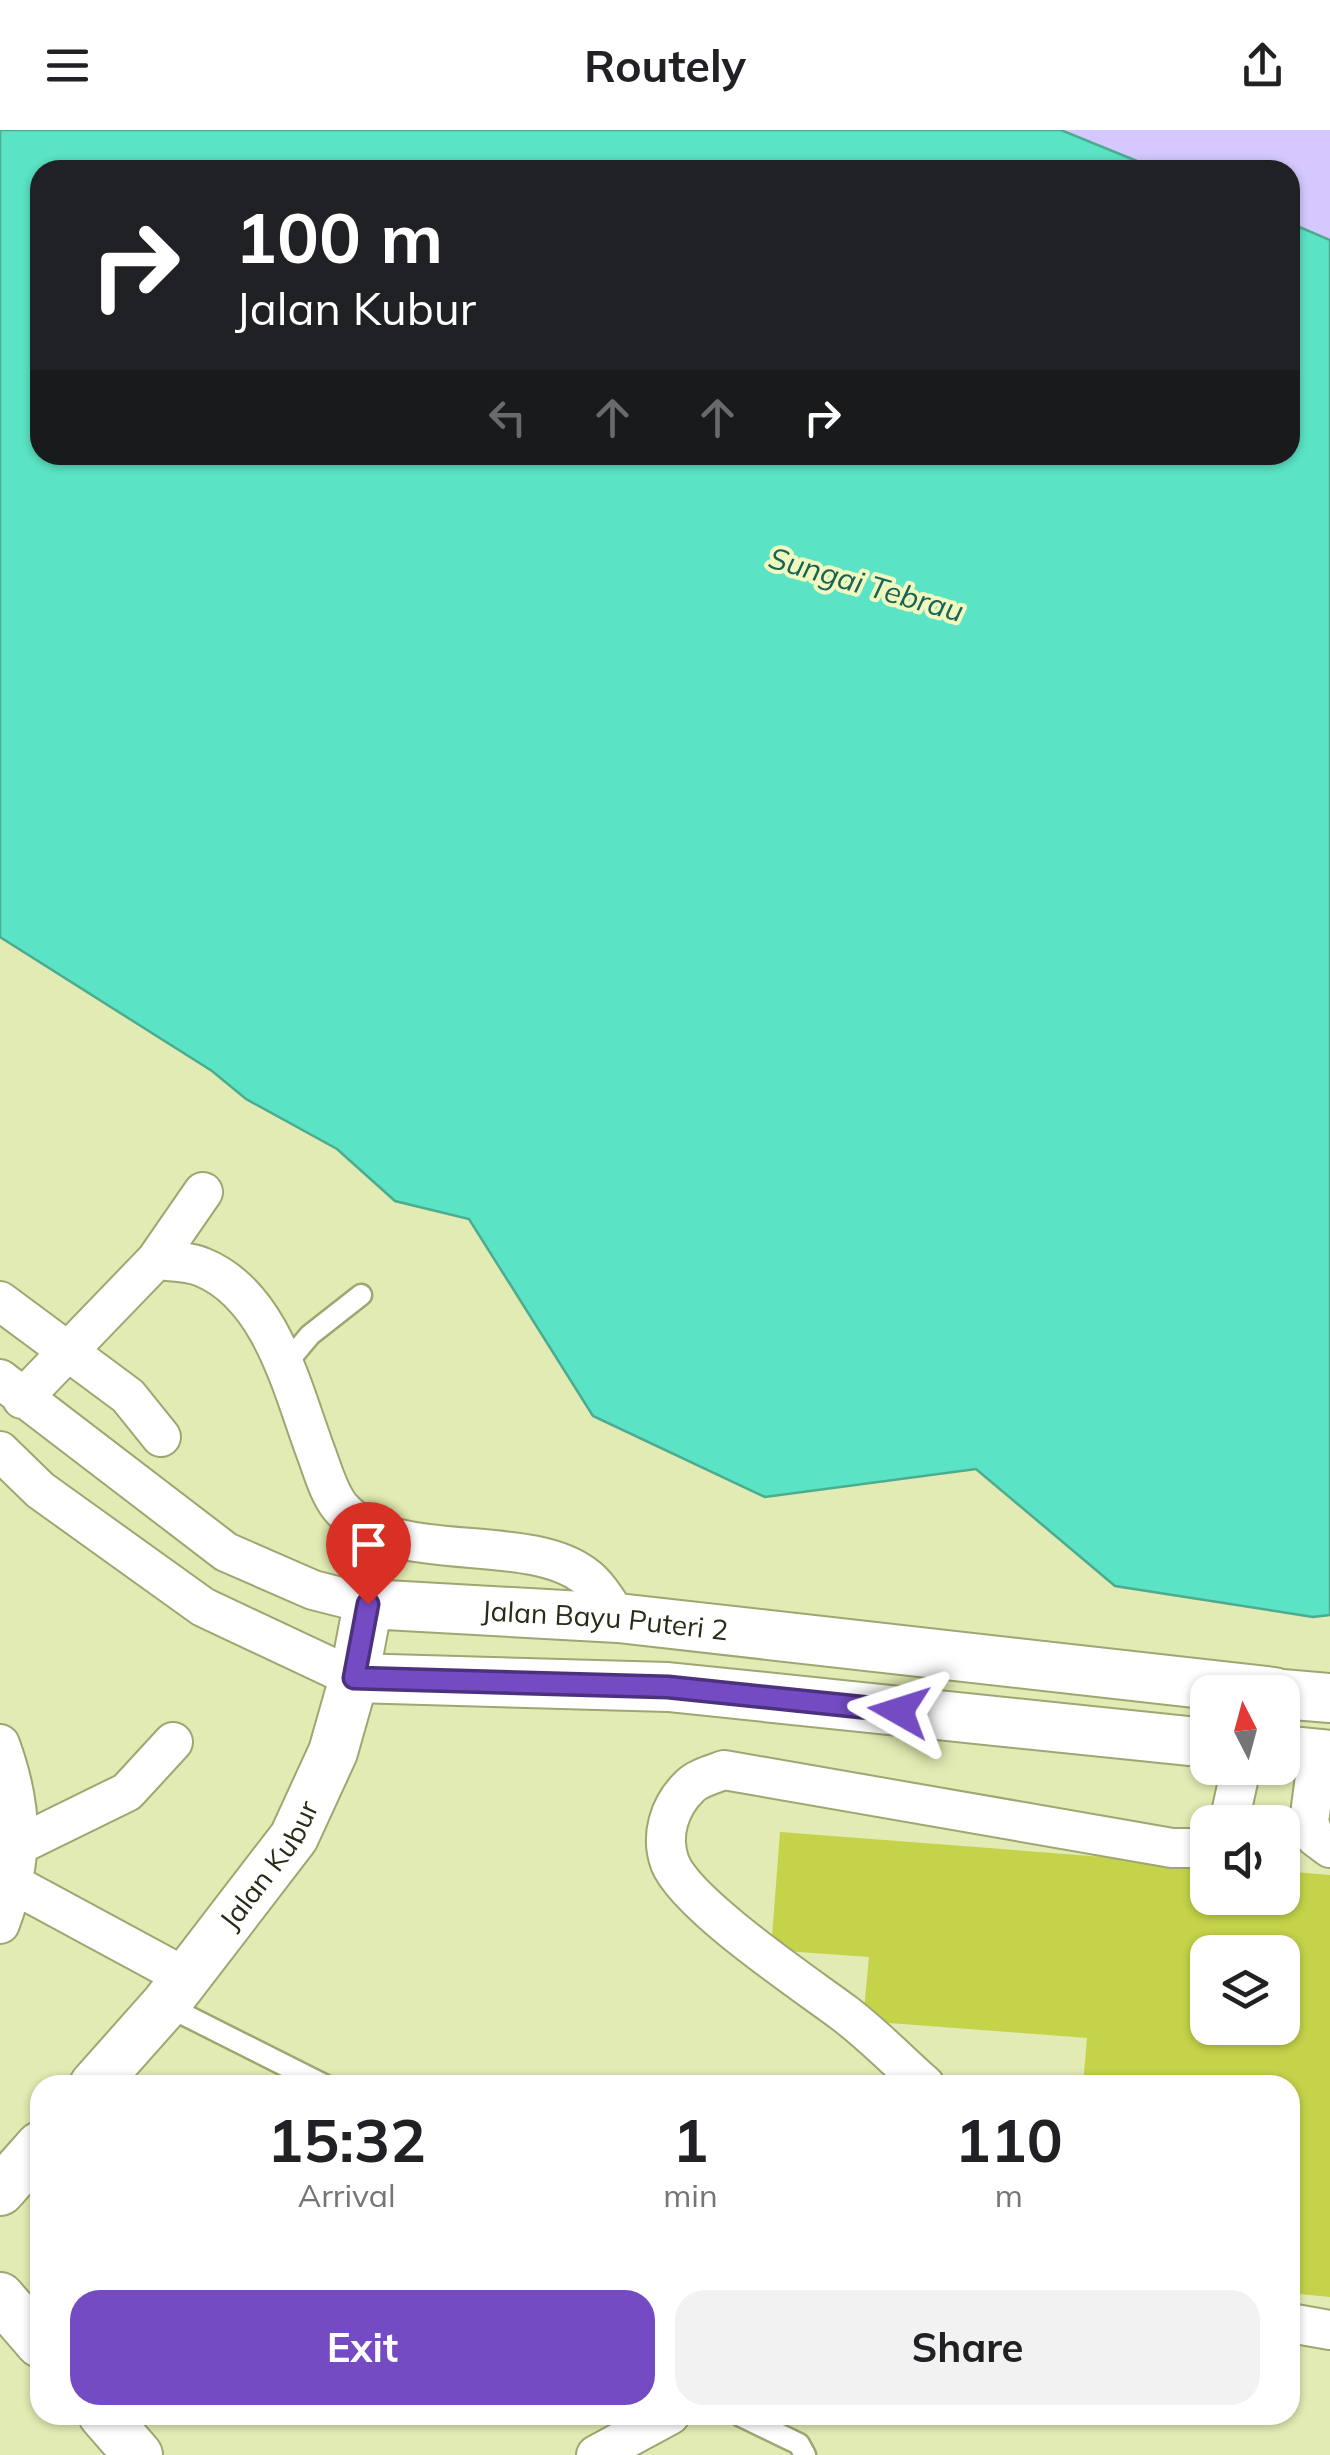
<!DOCTYPE html>
<html lang="en">
<head>
<meta charset="utf-8">
<style>
  :root { --surface:#fff; --page:#f2f2f2; --text:#202124; --muted:#757577; --accent:#754bc4 }
  body { margin:0; font-family:Mulish,sans-serif; background:var(--page); color:var(--text); height:100vh; display:flex; flex-direction:column; font-size:38px; white-space:nowrap }
  * { box-sizing:border-box; margin:0 }
  p { font-size:32px; color:var(--muted) }
  .icon { flex:none; width:55px; height:55px; fill:none; stroke:currentColor; stroke-width:2; stroke-linecap:round; stroke-linejoin:round }
  .map { position:relative; flex:1; overflow:hidden }
  .drawer { position:absolute; left:30px; top:1945px; width:1270px; height:350px; display:flex; flex-direction:column; background:var(--surface); border-radius:30px; box-shadow:0 2px 8px #0004 }
  .drawer>* { flex:none }
  .hud { position:absolute; left:30px; top:30px; width:1270px; height:305px; border-radius:30px; box-shadow:0 2px 8px #0004; background:#202124; color:#fff; overflow:hidden }
  .needle { width:65px; rotate:354deg }
  .tools { position:absolute; left:1190px; top:1545px; display:grid; gap:20px }
  .tools a { display:grid; place-items:center; width:110px; height:110px; border-radius:20px; background:var(--surface); box-shadow:0 2px 8px #0004; font-size:50px }
  .pin { position:absolute; display:grid; place-items:center; width:85px; height:85px; color:#fff; margin:-102px -42px; border-radius:50% 50% 50% 0; rotate:-45deg; box-shadow:0 0 10px #0007 }
  .pin .icon { rotate:45deg }
  .me { position:absolute; width:110px; margin:-55px; rotate:276deg; stroke-linejoin:round; filter:drop-shadow(0 0 8px #0008) }
  .turn { display:flex; align-items:center; gap:35px; height:210px; padding:0 40px; font-size:45px }
  .turn .icon { width:130px; height:130px; stroke-width:2.5 }
  .turn b { display:block; font-size:70px; line-height:85px }
  .lanes { display:flex; align-items:center; height:95px; padding:0 40px; background:#0003; justify-content:center; gap:50px; direction:ltr }
  .lanes .off { opacity:.35 }
  .eta { display:flex; justify-content:space-evenly; align-items:center; height:170px; text-align:center }
  .eta b { font-size:60px; font-weight:700; line-height:70px }
  .primary-button { display:flex; gap:20px; margin-top:auto; padding:20px 40px }
  .primary-button a { flex:1; height:115px; border-radius:30px; background:var(--accent); color:#fff; font-size:40px; font-weight:700; line-height:115px; text-align:center }
  .primary-button a+a { background:var(--page); color:var(--text) }
  header { display:flex; justify-content:space-between; align-items:center; height:130px; padding:0 40px; background:var(--surface); font-size:45px; font-weight:700 }
  .map>svg:first-child { display:block }
  .green { fill:#d4c8fe }
  .water { fill:#5ae3c4; stroke:#4bac90; stroke-width:2.5 }
  .building { fill:#c4d349; fill-rule:evenodd }
  .lines { fill:none; stroke-linecap:round; stroke-linejoin:round }
  .service-casing { stroke:#9ea671; stroke-width:25 }
  .minor-casing { stroke:#9ea671; stroke-width:42 }
  .tertiary-casing { stroke:#9ea671; stroke-width:52 }
  .service { stroke:#fff; stroke-width:20 }
  .minor { stroke:#fff; stroke-width:38 }
  .tertiary { stroke:#fff; stroke-width:48 }
  .route-casing { stroke:#4c317f; stroke-width:25 }
  .route { stroke:#754bc4; stroke-width:18 }
  .labels { text-anchor:middle; stroke-width:8; stroke-linejoin:round; paint-order:stroke }
  .street-label { font-size:28px; fill:#282b15; stroke:#eff8bf }
  .water-label { font-size:30px; font-style:italic; fill:#196354; stroke:#eff8bf }
</style>
</head>
<body>
<header><svg class="icon" aria-label="menu" viewBox="0 0 24 24"><path d="M4 6h16M4 12h16M4 18h16"/></svg>Routely<svg class="icon" aria-label="share" viewBox="0 0 24 24"><path d="M12 15V3M7 8l5-5 5 5M5 13v7h14v-7"/></svg></header>
<div class="map">
<svg width="1330" height="2325" viewBox="0 0 1330 2325">
  <rect width="100%" height="100%" fill="#e1ebb3"/>
  <path class="green" d="M1061 0H1330V110L1290 93V40H1159Z"/>
  <path class="water" d="M0 0H1061L1159 40H40V325H1290V93L1330 110V1485L1313 1487 1115 1456 976 1339 765 1367 593 1286 469 1089 395 1071 337 1019 246 969 212 941 0 807Z"/>
  <path class="building" d="M780 1702 1208 1735V1768H1282V1741L1330 1745V2167L1290 2163V1955H1083L1087 1908 863 1891 869 1827 771 1820ZM1208 1822H1282V1898H1208Z"/>
  <g class="lines">
    <g class="service-casing">
      <path id="service" d="M284 1236 310 1205 361 1165
        M165 1875 324 1955
        M739 2285 799 2314 805 2325"/>
    </g>
    <g class="minor-casing">
      <path id="minor" d="M156 1130C171 1132 188 1131 202 1137 271 1165 292 1258 315 1320 322 1338 328 1362 340 1377 392 1438 525 1400 585 1446 598 1455 609 1475 618 1488
        M0 1171 128 1266 161 1307
        M0 1249 226 1422 313 1460 368 1474
        M22 1269 156 1130 203 1062
        M0 1321 40 1360 203 1477 354 1548
        M0 1614C24 1679 24 1729 0 1794
        M1318 1624 1309 1692 1314 1706 1330 1718
        M1229 1692 1241 1638
        M19 1715 127 1662 173 1612
        M15 1755 187 1848
        M925 1955C898 1931 873 1905 844 1883 805 1854 687 1775 670 1733 660 1706 669 1676 690 1656 698 1648 714 1644 724 1640L1172 1718H1208
        M1290 2193 1330 2200
        M596 2325 670 2285"/>
    </g>
    <g class="tertiary-casing">
      <g id="tertiary">
        <path d="M354 1548 668 1557 1208 1613"/>
        <path d="M1282 1564 1330 1568"/>
        <path d="M1282 1620 1330 1625"/>
        <path id="s1" d="M94 1955 165 1875 294 1707 333 1622 354 1548 368 1474 618 1488 1274 1562"/>
        <path d="M0 2061 40 2016"/>
        <path d="M0 2167 40 2213"/>
        <path d="M103 2285 138 2325"/>
      </g>
    </g>
    <use href="#service" class="service"/>
    <use href="#minor" class="minor"/>
    <use href="#tertiary" class="tertiary"/>
  </g>
  <g class="lines">
    <g class="route-casing">
      <path id="route" d="M368 1474 354 1548 668 1557 899 1581"/>
    </g>
    <use href="#route" class="route"/>
  </g>
  <g class="labels">
    <g class="street-label">
      <text dy="10" stroke="none"><textPath href="#s1" startOffset="802">Jalan Bayu Puteri 2</textPath></text>
      <text dy="10" stroke="none"><textPath href="#s1" startOffset="282">Jalan Kubur</textPath></text>
    </g>
    <g class="water-label">
      <text transform="translate(866 455) rotate(16)" y="10">Sungai Tebrau</text>
    </g>
  </g>
</svg>
<div class="tools">
<a><svg class="needle" viewBox="-14 -14 28 28"><path d="M0-13l5 13h-10z" fill="#e53935"/><path d="M0 13l5-13h-10z" fill="#757577"/></svg></a>
<a><svg class="icon" aria-label="sound" viewBox="0 0 24 24"><path d="M4 9h4l5-4v14l-5-4H4zM17 9q2 3 0 6"/></svg></a>
<a><svg class="icon" aria-label="layers" viewBox="0 0 24 24"><path d="M12 4l9 5-9 5-9-5zM3 14l9 5 9-5"/></svg></a>
</div>
<div class="pin" style="left:368px;top:1474px;background:#d93025"><svg class="icon" aria-label="arrive" viewBox="0 0 24 24"><path d="M6 21V4h12l-3 4 3 4H6"/></svg></div>
<svg class="me" style="left:899px;top:1581px" viewBox="-20 -20 40 40"><path d="M0-17L14 15 0 8-14 15z" fill="#754bc4" stroke="#fff" stroke-width="4"/></svg>
<div class="hud">
<div class="turn"><svg class="icon" aria-label="right" viewBox="0 0 24 24"><path d="M7 20v-9h11M14 6l5 5-5 5"/></svg><div><b>100 m</b>Jalan Kubur</div></div>
<div class="lanes"><svg class="icon off" aria-label="left" viewBox="0 0 24 24"><path d="M17 20v-9H6M10 6l-5 5 5 5"/></svg><svg class="icon off" aria-label="ahead" viewBox="0 0 24 24"><path d="M12 20V5M6 11l6-6 6 6"/></svg><svg class="icon off" aria-label="ahead" viewBox="0 0 24 24"><path d="M12 20V5M6 11l6-6 6 6"/></svg><svg class="icon" aria-label="right" viewBox="0 0 24 24"><path d="M7 20v-9h11M14 6l5 5-5 5"/></svg></div>
</div>
<section class="drawer">
<div class="eta">
<div><b>15:32</b><p>Arrival</p></div>
<div><b>1</b><p>min</p></div>
<div><b>110</b><p>m</p></div>
</div>
<div class="primary-button"><a>Exit</a><a>Share</a></div>
</section>
</div>
</body>
</html>
